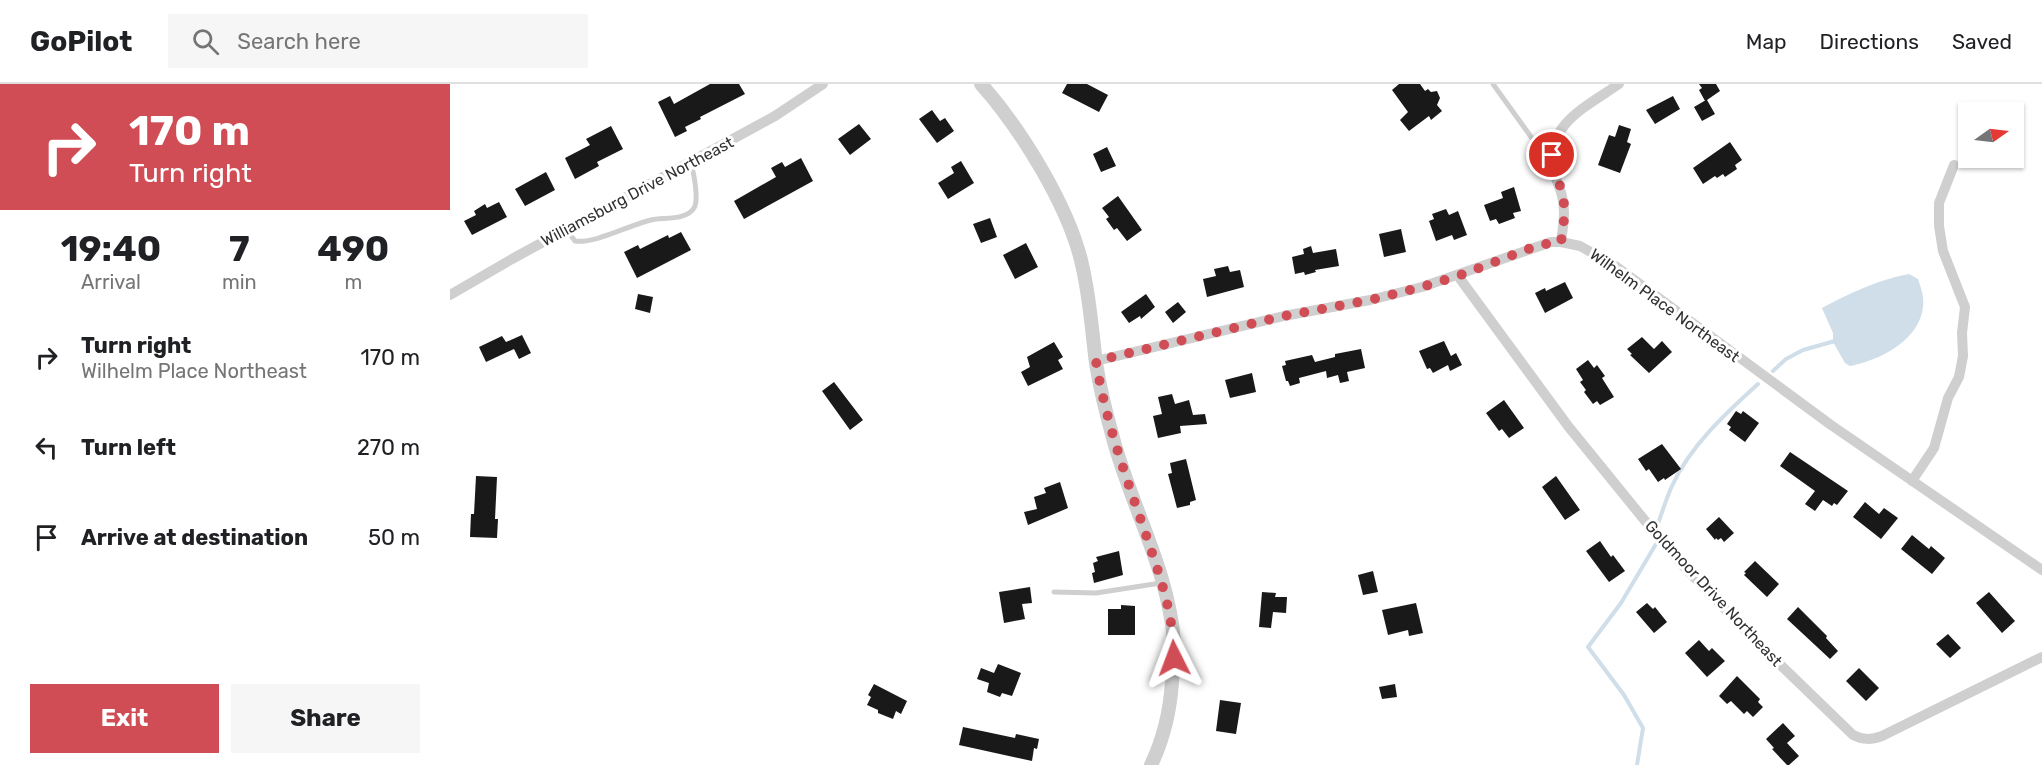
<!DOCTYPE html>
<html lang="en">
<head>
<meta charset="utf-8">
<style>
  :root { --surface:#fff; --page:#f6f6f6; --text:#202124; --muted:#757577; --line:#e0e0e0; --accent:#d14d55 }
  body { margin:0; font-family:Rubik,sans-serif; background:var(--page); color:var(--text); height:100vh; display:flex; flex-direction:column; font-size:22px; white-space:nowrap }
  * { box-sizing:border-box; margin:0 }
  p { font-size:20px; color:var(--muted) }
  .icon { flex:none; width:33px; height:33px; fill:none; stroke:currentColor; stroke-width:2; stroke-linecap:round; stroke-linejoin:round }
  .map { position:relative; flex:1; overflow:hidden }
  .drawer { display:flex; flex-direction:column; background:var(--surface); width:450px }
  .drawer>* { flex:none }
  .banner { background:#d14d55; color:#fff; overflow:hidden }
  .needle { width:39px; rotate:76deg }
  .tools { position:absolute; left:1508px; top:18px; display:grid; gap:12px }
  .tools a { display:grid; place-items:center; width:66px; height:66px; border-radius:0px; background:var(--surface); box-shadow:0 2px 4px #0004; font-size:30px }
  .pin { position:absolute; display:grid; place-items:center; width:51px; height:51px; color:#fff; margin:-26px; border:3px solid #fff; border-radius:50%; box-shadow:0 2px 6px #0007 }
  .me { position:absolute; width:66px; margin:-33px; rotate:357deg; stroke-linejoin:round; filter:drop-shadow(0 0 4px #0008) }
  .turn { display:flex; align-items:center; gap:21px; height:126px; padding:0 30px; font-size:27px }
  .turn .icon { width:78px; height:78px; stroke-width:2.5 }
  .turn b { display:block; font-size:42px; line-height:51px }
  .eta { display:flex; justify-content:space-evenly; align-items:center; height:102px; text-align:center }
  .eta b { font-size:36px; font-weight:700; line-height:42px }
  .button { display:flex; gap:12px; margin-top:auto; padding:12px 30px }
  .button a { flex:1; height:69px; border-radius:0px; background:var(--accent); color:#fff; font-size:24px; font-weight:700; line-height:69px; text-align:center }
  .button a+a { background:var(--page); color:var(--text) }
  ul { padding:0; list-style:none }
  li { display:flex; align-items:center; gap:18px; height:90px; padding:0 30px }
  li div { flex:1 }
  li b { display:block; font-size:22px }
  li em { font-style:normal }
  header { display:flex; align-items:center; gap:36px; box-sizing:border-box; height:84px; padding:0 30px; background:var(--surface); border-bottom:2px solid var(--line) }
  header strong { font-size:28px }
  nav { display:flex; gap:33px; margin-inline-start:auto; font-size:21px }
  .search { width:420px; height:54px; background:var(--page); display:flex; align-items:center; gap:15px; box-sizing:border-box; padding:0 21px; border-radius:0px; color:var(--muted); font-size:22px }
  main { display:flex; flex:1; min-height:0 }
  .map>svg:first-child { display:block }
  .water { fill:#cfdee8 }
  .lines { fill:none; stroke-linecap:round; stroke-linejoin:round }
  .stream { stroke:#cfdee8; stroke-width:4 }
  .building { fill:#191919 }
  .service { stroke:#cfcfcf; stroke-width:5 }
  .minor { stroke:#cfcfcf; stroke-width:10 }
  .tertiary { stroke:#cfcfcf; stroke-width:14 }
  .route { stroke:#d14d55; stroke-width:10; stroke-dasharray:0 18 }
  .labels { text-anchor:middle; stroke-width:6; stroke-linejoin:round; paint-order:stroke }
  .street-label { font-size:16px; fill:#323232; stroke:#fff }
</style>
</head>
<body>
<header>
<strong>GoPilot</strong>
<div class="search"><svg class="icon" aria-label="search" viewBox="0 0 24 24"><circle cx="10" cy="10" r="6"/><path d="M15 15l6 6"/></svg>Search here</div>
<nav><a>Map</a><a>Directions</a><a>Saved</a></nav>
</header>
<main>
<section class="drawer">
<div class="banner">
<div class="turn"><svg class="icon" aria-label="right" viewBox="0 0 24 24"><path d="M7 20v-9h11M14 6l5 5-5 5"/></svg><div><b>170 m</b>Turn right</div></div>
</div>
<div class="eta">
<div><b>19:40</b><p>Arrival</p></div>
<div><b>7</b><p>min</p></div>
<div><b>490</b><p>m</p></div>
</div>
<ul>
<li><svg class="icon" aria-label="right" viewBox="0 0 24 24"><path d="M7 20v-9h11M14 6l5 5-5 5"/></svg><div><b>Turn right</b><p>Wilhelm Place Northeast</p></div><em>170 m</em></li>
<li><svg class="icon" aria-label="left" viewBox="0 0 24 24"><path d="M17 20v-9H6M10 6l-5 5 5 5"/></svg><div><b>Turn left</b></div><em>270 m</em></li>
<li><svg class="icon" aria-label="arrive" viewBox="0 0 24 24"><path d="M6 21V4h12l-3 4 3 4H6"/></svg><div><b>Arrive at destination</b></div><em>50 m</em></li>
</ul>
<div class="button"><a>Exit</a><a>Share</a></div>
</section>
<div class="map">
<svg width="1592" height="681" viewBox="0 0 1592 681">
  <rect width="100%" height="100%" fill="#fff"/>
  <path class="water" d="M1459 190 1468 195C1470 201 1472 207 1473 213 1477 253 1432 276 1400 282L1395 279 1383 258V249L1372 224C1400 209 1427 196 1459 190Z"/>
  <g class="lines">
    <path class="stream" d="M1323 287 1336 275 1353 266 1385 257
      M1207 442C1212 429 1216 415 1222 402 1240 362 1276 329 1308 300
      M1187 681 1193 644 1174 611 1138 563 1171 519 1206 460"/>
  </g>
  <path class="building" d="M260 0H289L295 10 250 33 251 35 235 43 237 47 225 53 208 18 220 12 224 20Z
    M617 0H637L658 11 649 28 612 9Z
    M949 0H970L975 7 978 5 981 8 987 7 990 14 987 21 992 27 981 36 979 32 959 47 950 36 958 28 942 6Z
    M1249 0H1266L1270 7 1257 16 1265 30 1252 37 1244 23 1256 16 1255 17 1249 6 1252 4Z
    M1223 12 1230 25 1205 40 1196 26Z
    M482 26 490 37 495 34 504 47 487 59 469 35Z
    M409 40 421 55 400 71 388 55Z
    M1169 41 1181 45 1177 58 1181 60 1170 89 1148 81 1159 51 1165 53Z
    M161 42 173 65 147 78 149 82 125 95 115 74 140 61 136 55Z
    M1280 58 1292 76 1285 81 1287 85 1275 93 1273 90 1267 94 1265 92 1253 100 1243 84Z
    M657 63 666 82 651 88 643 70Z
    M351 74 363 97 294 135 284 117 326 93 321 84 332 78 335 83Z
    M511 77 524 99 498 115 488 99 504 89 501 83Z
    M96 88 105 106 75 122 65 105Z
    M1064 103 1071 127 1063 129 1065 134 1049 140 1046 135 1040 137 1034 121 1053 114 1051 108Z
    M668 112 692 146 677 157 667 144 664 146 656 135 659 133 652 124Z
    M49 118 57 133 22 151 14 137 26 131 24 127 35 120 37 124Z
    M996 125 999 131 1008 127 1017 151 1004 156 1002 151 986 157 979 137 984 135 982 130Z
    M540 134 547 153 531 159 523 140Z
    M951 145 956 168 934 173 929 150Z
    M231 148 241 166 187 194 174 168 188 161 190 165 218 151 219 154Z
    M576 159 588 183 565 195 553 171Z
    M861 162 863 169 886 165 889 182 865 186 866 188 855 191 854 188 845 190 842 173 854 170 853 165Z
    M778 182 780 188 790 186 794 203 757 213 753 195 766 192 764 185Z
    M1115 198 1123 214 1095 229 1085 209 1095 204 1096 207Z
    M188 210 203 213 200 229 185 225Z
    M696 210 705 223 691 235 690 232 679 239 671 228Z
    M728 218 736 228 723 239 715 228Z
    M72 251 81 269 69 275 64 265 36 278 29 263 52 252 56 258Z
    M1192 253 1204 265 1212 257 1222 268 1199 289 1180 271 1182 270 1177 265Z
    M994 257 1001 272 1006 269 1012 281 1000 287 998 281 983 289 980 284 977 285 969 267Z
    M604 258 613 273 608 276 613 285 578 302 571 288 580 283 577 273Z
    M911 265 915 284 897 288 899 297 890 299 888 291 877 294 876 287 849 294 850 299 840 302 838 297H836L832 282 836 281 835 277 862 271 865 278 885 273V270Z
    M1138 276 1144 284 1147 281 1155 292 1152 294 1164 313 1150 321 1147 317 1143 320 1134 308 1136 306 1130 298 1133 296 1126 285Z
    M802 289 806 308 780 314 775 296Z
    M384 298 413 336 400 346 372 307Z
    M722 310 725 320 739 316 743 331 755 330 757 340 730 342 731 349 708 354 703 332 712 330 708 313Z
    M1054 316 1074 344 1059 354 1052 345 1049 347 1036 329Z
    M1286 327 1291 330 1293 327 1309 339 1295 358 1279 346 1281 343 1277 340Z
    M1212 360 1231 385 1215 396 1214 394 1208 398 1199 385 1196 387 1188 375Z
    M1340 368 1398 407 1387 421 1384 419 1382 422 1373 416 1365 427 1355 420 1365 407 1330 382Z
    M736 375 746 416 740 418V421L727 424 718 390 722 389 720 379Z
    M26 392 47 393 45 435H48L47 454 20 453 21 430H24Z
    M1106 392 1130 426 1115 436 1092 403Z
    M610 398 618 424 578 441 574 428 587 425 584 413 596 409 594 404Z
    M1415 418 1429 430 1434 424 1448 434 1431 455 1403 433Z
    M1269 433 1284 449 1274 458 1271 454 1268 456 1266 454 1265 456 1256 445Z
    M1462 451 1479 465 1481 462 1495 474 1482 490 1451 465Z
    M1150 457 1161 473 1163 471 1175 487 1159 498 1136 467Z
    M669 467 673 491 644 499 642 489 645 488 643 479 648 477 646 473Z
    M1305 477 1329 500 1317 513 1294 491 1296 489 1294 488Z
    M923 487 928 508 913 511 908 491Z
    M580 503 582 519 572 520 575 535 554 539 549 508Z
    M812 508 826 509 825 513H837L836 529 823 528 821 544 809 543Z
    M1539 508 1565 537 1552 549 1526 519Z
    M966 519 973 549 959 552 958 546 938 551 932 526Z
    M1197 519 1203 525 1205 523 1217 538 1204 549 1186 528Z
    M671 521 685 522V551H658V525H671Z
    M1348 523 1377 552 1376 554 1388 567 1380 575 1337 535Z
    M1498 550 1511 564 1500 574 1486 560Z
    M1249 556 1259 567 1262 564 1275 577 1257 593 1235 569Z
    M548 580 571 589 562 612 552 609 550 613 537 608 539 599 527 595 531 584 544 589Z
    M1409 584 1429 604 1416 617 1396 597Z
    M1287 592 1310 615 1308 618 1313 623 1303 633 1297 627 1294 630 1281 617 1277 620 1269 612Z
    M424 600 457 617 451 630 446 627 443 635 428 629V626L417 621 421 613 418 611Z
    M945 600 947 613 932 615 929 603Z
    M770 616 791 619 786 650 766 647Z
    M1333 639 1345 652 1337 659 1349 672 1339 681H1337L1322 665 1324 664 1316 655Z
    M513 643 565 654 566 650 589 655 587 665 584 664 582 677 509 661Z"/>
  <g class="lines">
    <path class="service" d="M1043 0 1084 57 1101 65
      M116 145 125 157C145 160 179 141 201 136 213 133 236 137 244 124 249 116 244 87 240 79
      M604 508 646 509 711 499"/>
    <path class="minor" d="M1111 158C1113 143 1116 126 1112 112 1110 103 1105 94 1103 85 1094 41 1139 21 1169 0
      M1008 192 1118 342 1205 449 1238 487 1315 566 1403 651C1413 656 1421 656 1432 652L1592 573
      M0 211 62 175 325 32 373 0
      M646 277 834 232 920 216 972 203 1101 158H1111L1130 162 1164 181 1381 341 1592 486
      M1462 397 1484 364 1498 314 1509 293 1513 272 1512 249 1515 223 1493 167 1489 142V119L1504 81"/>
    <path class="tertiary" d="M531 0C571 45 621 125 633 185 640 216 642 248 646 279 650 305 656 329 663 354 681 422 719 487 724 558 725 571 723 585 722 598 720 628 714 654 701 681"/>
  </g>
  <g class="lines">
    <path class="route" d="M724 574C724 529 708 487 694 445 675 390 655 335 646 277L834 232 920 216 972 203 1008 192 1089 161 1111 158C1113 144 1116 128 1113 114 1110 99 1104 86 1102 71"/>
  </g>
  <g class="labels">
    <g class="street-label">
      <text transform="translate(187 107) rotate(-28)" y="6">Williamsburg Drive Northeast</text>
      <text transform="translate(1215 221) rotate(36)" y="6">Wilhelm Place Northeast</text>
      <text transform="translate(1264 509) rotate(47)" y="6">Goldmoor Drive Northeast</text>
    </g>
  </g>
</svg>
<div class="tools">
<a><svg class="needle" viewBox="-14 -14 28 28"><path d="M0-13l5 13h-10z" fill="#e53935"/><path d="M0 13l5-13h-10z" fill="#757577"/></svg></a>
</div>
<div class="pin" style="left:1102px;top:71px;background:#d93025"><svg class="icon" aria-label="arrive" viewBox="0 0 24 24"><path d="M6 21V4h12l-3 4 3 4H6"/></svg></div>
<svg class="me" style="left:724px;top:574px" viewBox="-20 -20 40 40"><path d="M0-17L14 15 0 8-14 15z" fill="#d14d55" stroke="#fff" stroke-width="4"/></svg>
</div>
</main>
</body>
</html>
